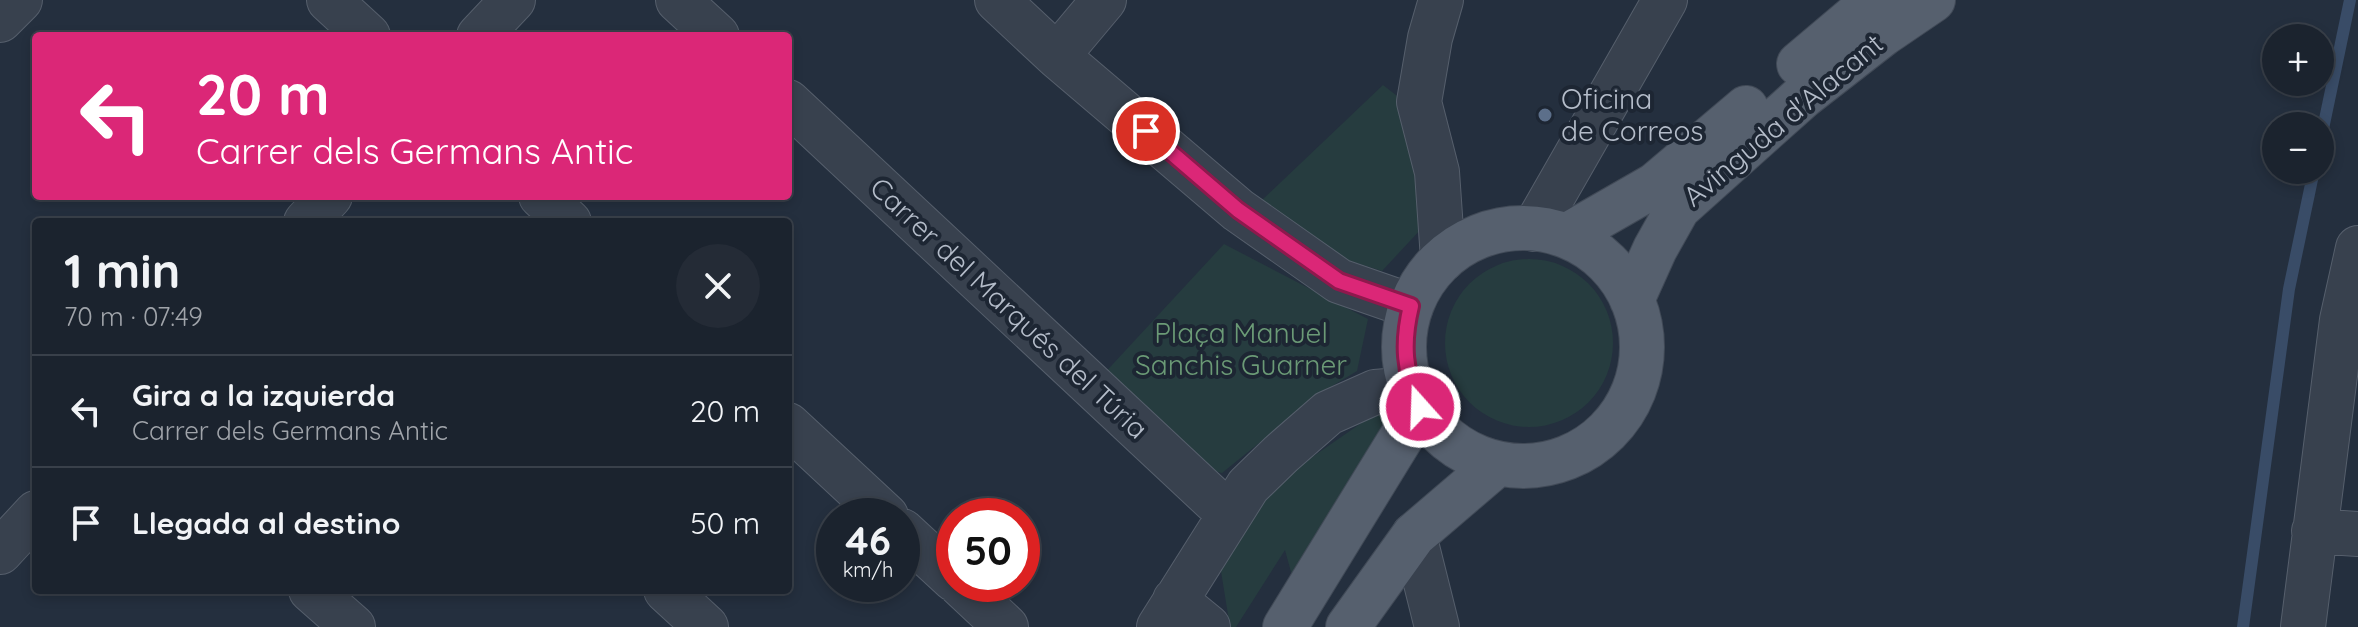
<!DOCTYPE html>
<html lang="es">
<head>
<meta charset="utf-8">
<style>
  :root { --surface:#1b232e; --page:#242b36; --text:#f1f3f6; --muted:#a0a4aa; --line:#39404a }
  body { margin:0; font-family:Quicksand,sans-serif; background:var(--page); color:var(--text); height:100vh; display:flex; flex-direction:column; font-size:30px; white-space:nowrap }
  * { box-sizing:border-box; margin:0 }
  p { font-size:26px; color:var(--muted) }
  .icon { flex:none; width:44px; height:44px; fill:none; stroke:currentColor; stroke-width:2; stroke-linecap:round; stroke-linejoin:round }
  .map { position:relative; flex:1; overflow:hidden }
  .drawer { position:absolute; left:32px; top:218px; width:760px; height:376px; display:flex; flex-direction:column; background:var(--surface); border-radius:8px; box-shadow:0 4px 12px #0003,0 0 0 2px var(--line) }
  .drawer>* { flex:none }
  .hud { position:absolute; left:32px; top:32px; width:760px; height:168px; border-radius:8px; box-shadow:0 4px 12px #0003,0 0 0 2px var(--line); background:#db2777; color:#fff; overflow:hidden }
  .controls { position:absolute; left:2262px; top:24px; display:grid; gap:16px }
  .controls a { display:grid; place-items:center; width:72px; height:72px; border-radius:50%; background:var(--surface); box-shadow:0 4px 12px #0003,0 0 0 2px var(--line); font-size:40px }
  .speed { position:absolute; left:816px; top:498px; display:flex; gap:16px; font-size:40px; font-weight:700; text-align:center }
  .speed>* { display:grid; place-content:center; width:104px; height:104px; border-radius:50%; background:var(--surface); box-shadow:0 4px 12px #0003,0 0 0 2px var(--line); line-height:1 }
  .speed small { font-size:20px; font-weight:400 }
  .speed .limit { border:12px solid #d22; background:#fff; color:#111 }
  .pin { position:absolute; display:grid; place-items:center; width:68px; height:68px; color:#fff; margin:-34px; border:4px solid #fff; border-radius:50%; box-shadow:0 2px 8px #0007 }
  .me { position:absolute; width:88px; margin:-44px; rotate:340deg; stroke-linejoin:round; filter:drop-shadow(0 0 6px #0008) }
  .turn { display:flex; align-items:center; gap:28px; height:168px; padding:0 32px; font-size:36px }
  .turn .icon { width:104px; height:104px; stroke-width:2.5 }
  .turn b { display:block; font-size:56px; line-height:68px }
  .round { display:grid; place-items:center; flex:none; width:84px; height:84px; border-radius:42px; background:var(--page) }
  .headline { display:flex; align-items:center; justify-content:space-between; height:136px; padding:0 32px }
  h1 { font-size:48px; font-weight:700; line-height:60px }
  ul { padding:0; list-style:none }
  li { display:flex; align-items:center; gap:24px; height:112px; padding:0 32px; border-top:2px solid var(--line) }
  li div { flex:1 }
  li b { display:block; font-size:30px }
  li em { font-style:normal }
  .map>svg:first-child { display:block }
  .green { fill:#263c3f }
  .lines { fill:none; stroke-linecap:round; stroke-linejoin:round }
  .stream { stroke:#394c67; stroke-width:12 }
  .minor-casing { stroke:#565f6c; stroke-width:46 }
  .major-casing { stroke:#414a57; stroke-width:46 }
  .minor { stroke:#38414e; stroke-width:44 }
  .major { stroke:#56606e; stroke-width:44 }
  .route-casing { stroke:#8e194d; stroke-width:20 }
  .route { stroke:#db2777; stroke-width:14 }
  .service-dot { fill:#5c6f8a; stroke:#1d2633; stroke-width:3 }
  .labels { text-anchor:middle; stroke-width:8; stroke-linejoin:round; paint-order:stroke }
  .poi-label { font-size:28px; fill:#b4bcc9; stroke:#1d2633; text-anchor:start }
  .street-label { font-size:28px; fill:#b4bcc9; stroke:#1d2633 }
  .park-label { font-size:28px; fill:#6b9a76; stroke:#1d2633 }
</style>
</head>
<body>
<div class="map">
<svg width="2358" height="627" viewBox="0 0 2358 627">
  <rect width="100%" height="100%" fill="#242f3e"/>
  <path class="green" d="M1383 85 1401 99 1423 216 1422 228 1382 271 1344 259 1262 200Z
    M1224 244 1368 319 1357 371 1322 392 1222 473 1195 466 1100 378Z
    M1445 343a84 84 0 1 1 168 0a84 84 0 1 1-168 0Z
    M1386 406 1379 453 1294 583 1285 550 1236 627H1230L1219 559 1263 491Z"/>
  <g class="lines">
    <path class="stream" d="M2320 143 2350 0
      M2243 627 2289 289 2314 170"/>
    <g class="minor-casing">
      <path id="minor" d="M329 0 368 36
        M678 0 717 36
        M997 0 1057 56 1238 210 1339 281 1411 306
        M1441 0 1430 38 1419 102 1437 172 1443 259
        M0 20 20 0
        M479 36 513 0
        M1057 56 1104 0
        M788 102 1229 514
        M541 196 569 222
        M306 222 330 196
        M1534 229 1665 0
        M788 425 886 516
        M902 531 954 579
        M2314 531 2358 534
        M1414 535 1437 627
        M0 552 36 513
        M960 584 1006 627
        M311 590 353 627
        M666 590 706 627
        M1175 600 1208 627
        M1159 627 1248 486 1281 454 1328 413 1375 392 1412 389
        M2303 627 2342 320 2358 248"/>
    </g>
    <g class="major-casing">
      <path id="major" d="M1799 64 1875 0
        M1404 347a119 119 0 1 1 238 0a119 119 0 1 1-238 0Z
        M1566 236 1655 185 1746 108
        M1632 300 1655 249 1678 208 1802 97 1883 34 1933 0
        M1285 627 1420 407
        M1348 627 1414 535 1497 464"/>
    </g>
    <use href="#minor" class="minor"/>
    <use href="#major" class="major"/>
  </g>
  <g class="lines">
    <g class="route-casing">
      <path id="route" d="M1146 131 1238 210 1339 281 1411 306C1402 343 1404 372 1420 407"/>
    </g>
    <use href="#route" class="route"/>
  </g>
  <circle class="service-dot" cx="1545" cy="115" r="8"/>
  <g class="labels">
    <g class="poi-label">
      <text x="1561" y="109">Oficina<tspan x="1561" dy="32">de Correos</tspan></text>
    </g>
    <g class="street-label">
      <text transform="translate(1783 120) rotate(-40)" y="10">Avinguda d'Alacant</text>
      <text transform="translate(1009 308) rotate(43)" y="10">Carrer del Marqués del Túria</text>
    </g>
    <g class="park-label">
      <text x="1241" y="343">Plaça Manuel<tspan x="1241" dy="32">Sanchis Guarner</tspan></text>
    </g>
  </g>
</svg>
<div class="controls">
<a>+</a>
<a>−</a>
</div>
<div class="speed"><div>46<small>km/h</small></div><div class="limit">50</div></div>
<div class="pin" style="left:1146px;top:131px;background:#d93025"><svg class="icon" aria-label="arrive" viewBox="0 0 24 24"><path d="M6 21V4h12l-3 4 3 4H6"/></svg></div>
<svg class="me" style="left:1420px;top:407px" viewBox="-20 -20 40 40"><circle r="17" fill="#db2777" stroke="#fff" stroke-width="3"/><path d="M0-11L8 9 0 5-8 9z" fill="#fff"/></svg>
<div class="hud">
<div class="turn"><svg class="icon" aria-label="left" viewBox="0 0 24 24"><path d="M17 20v-9H6M10 6l-5 5 5 5"/></svg><div><b>20 m</b>Carrer dels Germans Antic</div></div>
</div>
<section class="drawer">
<div class="headline"><div><h1>1 min</h1><p>70 m · 07:49</p></div><a class="round"><svg class="icon" aria-label="close" viewBox="0 0 24 24"><path d="M6 6l12 12M18 6L6 18"/></svg></a></div>
<ul>
<li><svg class="icon" aria-label="left" viewBox="0 0 24 24"><path d="M17 20v-9H6M10 6l-5 5 5 5"/></svg><div><b>Gira a la izquierda</b><p>Carrer dels Germans Antic</p></div><em>20 m</em></li>
<li><svg class="icon" aria-label="arrive" viewBox="0 0 24 24"><path d="M6 21V4h12l-3 4 3 4H6"/></svg><div><b>Llegada al destino</b></div><em>50 m</em></li>
</ul>
</section>
</div>
</body>
</html>
